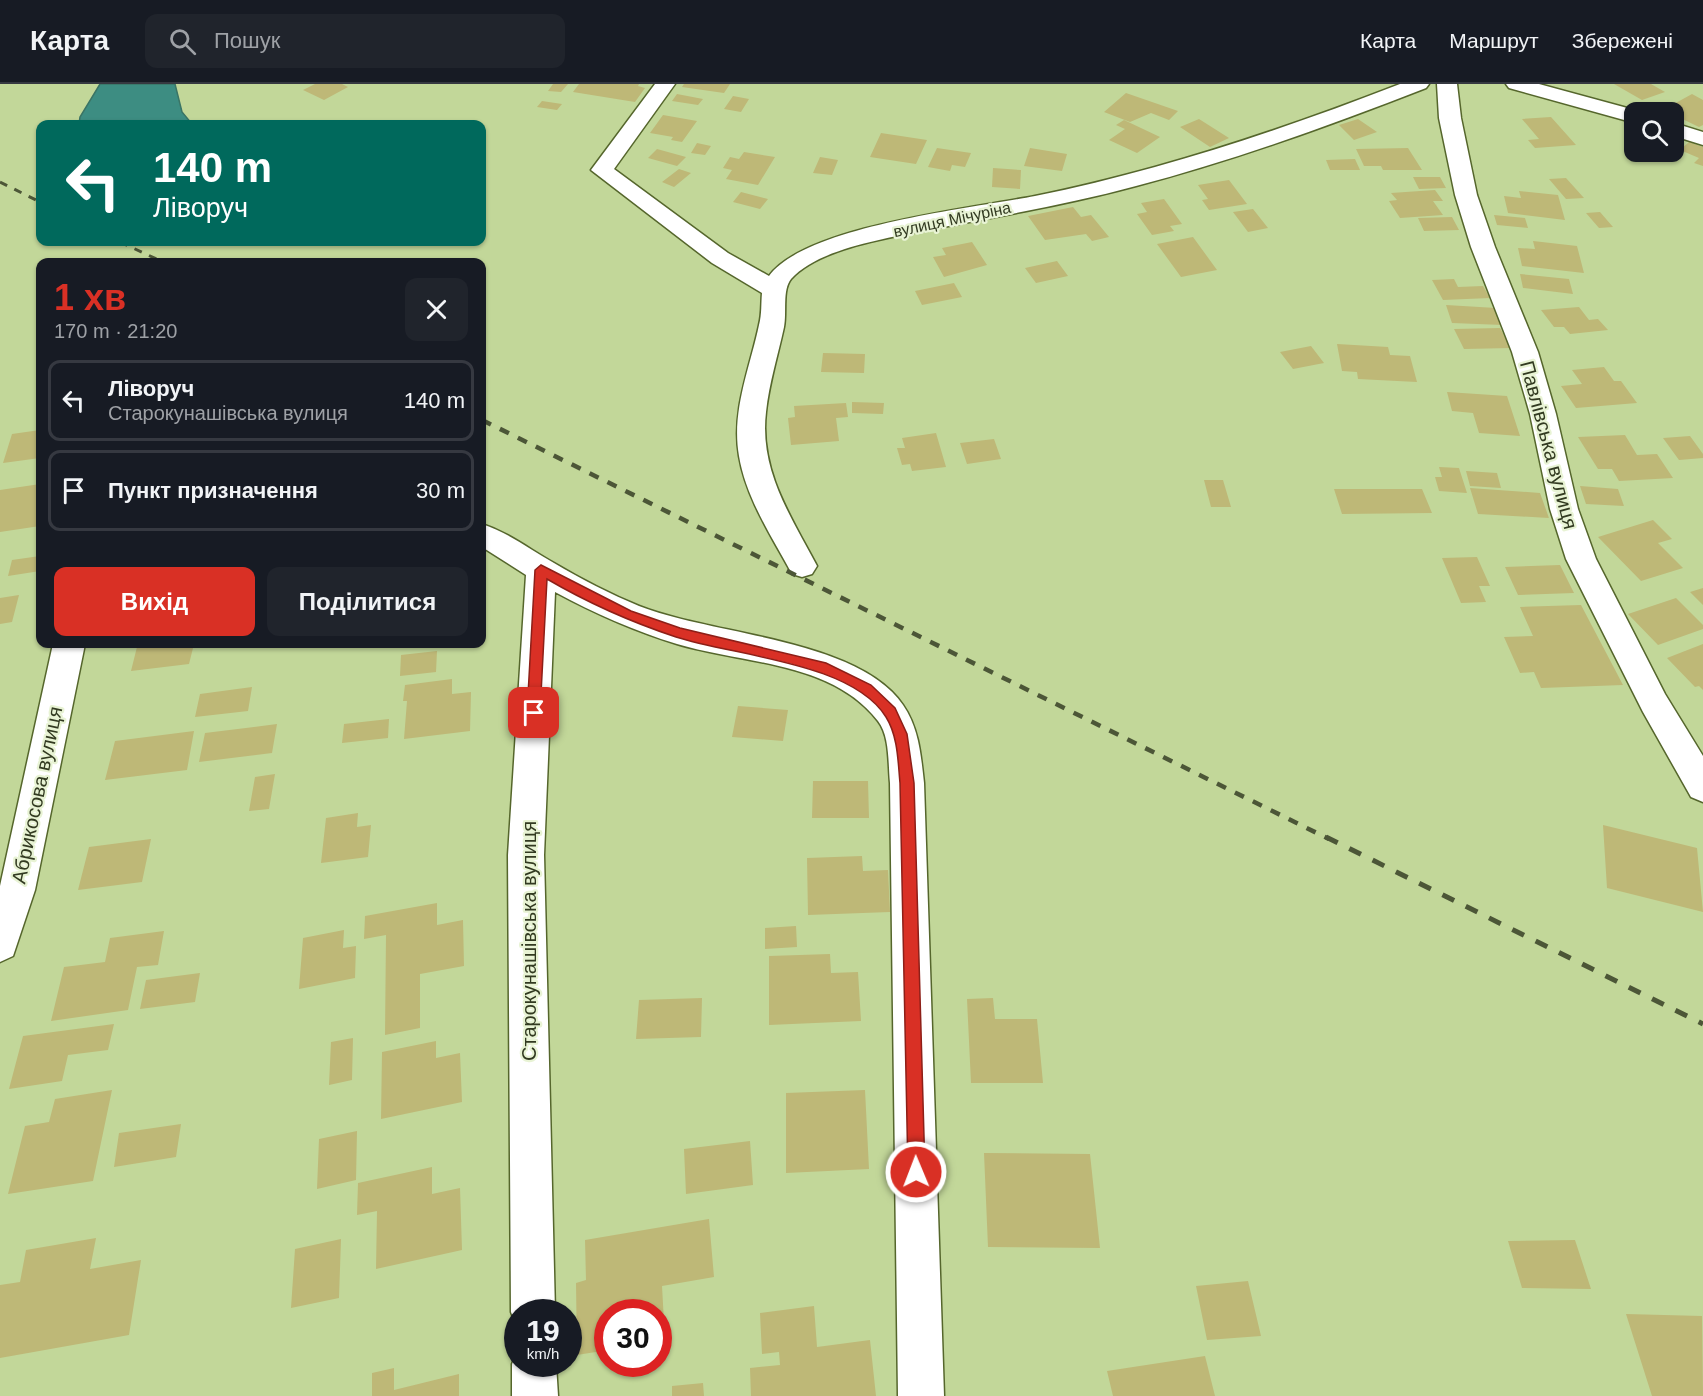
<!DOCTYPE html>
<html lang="uk">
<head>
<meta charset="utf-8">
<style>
  :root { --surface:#171b24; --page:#20242c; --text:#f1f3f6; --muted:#9ea1a6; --line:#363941; --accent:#d93025 }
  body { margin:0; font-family:Arial,sans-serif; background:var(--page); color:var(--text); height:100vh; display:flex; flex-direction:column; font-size:22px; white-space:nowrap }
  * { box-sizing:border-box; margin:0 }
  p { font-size:20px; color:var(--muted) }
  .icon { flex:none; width:33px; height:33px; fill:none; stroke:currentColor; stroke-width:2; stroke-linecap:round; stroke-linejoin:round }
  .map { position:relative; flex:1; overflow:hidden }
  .sheet { position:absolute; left:36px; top:174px; width:450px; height:390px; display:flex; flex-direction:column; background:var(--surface); border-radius:12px; box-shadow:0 2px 4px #0004 }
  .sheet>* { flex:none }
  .guide { position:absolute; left:36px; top:36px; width:450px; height:126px; border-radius:12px; box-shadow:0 2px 4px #0004; background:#00695c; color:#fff; overflow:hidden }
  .tools { position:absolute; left:1624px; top:18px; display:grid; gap:12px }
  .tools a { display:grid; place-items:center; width:60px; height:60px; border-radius:12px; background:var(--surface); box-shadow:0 2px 4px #0004; font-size:30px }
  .speed { position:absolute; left:504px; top:1215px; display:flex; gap:12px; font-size:30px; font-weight:700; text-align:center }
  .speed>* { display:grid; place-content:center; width:78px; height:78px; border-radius:50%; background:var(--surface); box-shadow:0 2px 4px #0004; line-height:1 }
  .speed small { font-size:15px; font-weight:400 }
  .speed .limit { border:9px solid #d22; background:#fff; color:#111 }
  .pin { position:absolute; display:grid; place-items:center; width:51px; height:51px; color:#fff; margin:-26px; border-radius:12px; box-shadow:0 3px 9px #0006 }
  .me { position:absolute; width:66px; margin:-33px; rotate:359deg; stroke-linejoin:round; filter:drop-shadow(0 0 4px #0008) }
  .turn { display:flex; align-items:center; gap:21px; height:126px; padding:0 18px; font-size:27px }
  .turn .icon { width:78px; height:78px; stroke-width:2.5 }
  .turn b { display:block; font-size:42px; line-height:51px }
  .round { display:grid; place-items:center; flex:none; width:63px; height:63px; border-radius:12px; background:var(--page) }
  .overview { display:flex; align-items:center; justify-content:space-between; height:102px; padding:0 18px }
  h1 { font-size:36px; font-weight:700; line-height:45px; color:var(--accent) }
  .primary-button { display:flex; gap:12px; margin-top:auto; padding:12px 18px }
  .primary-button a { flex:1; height:69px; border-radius:12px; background:var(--accent); color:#fff; font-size:24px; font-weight:700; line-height:69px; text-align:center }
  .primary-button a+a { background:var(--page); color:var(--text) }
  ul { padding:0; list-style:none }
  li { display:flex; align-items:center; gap:18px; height:81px; margin:0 12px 9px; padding:0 6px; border:3px solid var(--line); border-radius:12px }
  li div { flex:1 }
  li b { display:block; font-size:22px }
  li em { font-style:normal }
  header { display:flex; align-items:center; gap:36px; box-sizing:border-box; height:84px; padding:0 30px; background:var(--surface); border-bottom:2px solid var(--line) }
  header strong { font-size:28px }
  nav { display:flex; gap:33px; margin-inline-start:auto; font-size:21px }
  .search { width:420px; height:54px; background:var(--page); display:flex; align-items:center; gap:15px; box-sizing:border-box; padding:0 21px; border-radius:12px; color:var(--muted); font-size:22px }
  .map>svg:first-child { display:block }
  .water { fill:#3d8d82; stroke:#3a7465; stroke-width:1.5 }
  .building { fill:#beb877 }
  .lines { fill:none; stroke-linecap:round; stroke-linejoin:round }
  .minor-casing { stroke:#55662c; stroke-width:3 }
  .minor { fill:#fff; fill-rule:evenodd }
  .rail-far2 { stroke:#4c5637; stroke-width:3; stroke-dasharray:8 8; stroke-linecap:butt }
  .rail-far1 { stroke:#4c5637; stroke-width:4.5; stroke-dasharray:10 10; stroke-linecap:butt }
  .rail { stroke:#4c5637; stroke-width:5; stroke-dasharray:13 13; stroke-linecap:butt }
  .route { fill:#d93025; stroke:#8d1f18; stroke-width:1.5 }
  .labels { text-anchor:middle; stroke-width:4.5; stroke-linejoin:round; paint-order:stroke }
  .far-street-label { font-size:16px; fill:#323a21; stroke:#e8f3d4 }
  .street-label { font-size:20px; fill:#323a21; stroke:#e8f3d4 }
</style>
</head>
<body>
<header>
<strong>Карта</strong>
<div class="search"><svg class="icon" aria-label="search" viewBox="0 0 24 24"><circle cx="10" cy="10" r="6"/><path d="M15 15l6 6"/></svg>Пошук</div>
<nav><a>Карта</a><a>Маршрут</a><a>Збережені</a></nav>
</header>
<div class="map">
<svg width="1703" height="1312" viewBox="0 0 1703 1312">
  <rect width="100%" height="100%" fill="#c2d799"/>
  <path class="water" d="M100 0H175L182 28 192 40H79L80 33Z"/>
  <path class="building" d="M315 0H342L348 3 324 16 303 6Z
    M553 0H568L561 8 548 7Z
    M579 0H639L638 2 645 4 635 18 573 8Z
    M684 0H730L724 9 682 3Z
    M1614 0H1651L1665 8 1642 16Z
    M1126 9 1178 27 1169 36 1151 29 1130 38 1104 28Z
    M677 10 703 15 698 21 672 17Z
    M1692 10 1703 16V41L1699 43 1674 31V28L1663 26Z
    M733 12 749 15 741 28 724 25Z
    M542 17 562 20 557 26 537 23Z
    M663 31 697 37 682 58 671 56 673 53 650 49Z
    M1551 33 1576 61 1535 64 1528 56 1539 55 1522 35Z
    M1199 35 1229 54 1210 63 1180 43Z
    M1358 35 1377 48 1354 56 1339 41Z
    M1124 36 1160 53 1137 69 1109 56 1125 45 1116 41Z
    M881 49 927 56 916 80 870 73Z
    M1689 58 1703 63V82L1694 79 1699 74 1680 66Z
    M697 59 711 62 705 71 691 69Z
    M937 64 971 69 965 83 952 81 950 87 928 83Z
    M1030 64 1067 70 1062 87 1024 82Z
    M1408 64 1422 86H1383L1381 82H1364L1356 65Z
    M657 65 686 73 677 82 648 74Z
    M744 68 775 73 758 101 726 95 732 86 723 84 730 73 739 75Z
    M820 73 838 76 832 91 813 89Z
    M1355 75 1360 86H1330L1326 76Z
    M993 84 1021 86 1020 105 992 103Z
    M679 85 691 89 674 103 662 98Z
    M1413 93H1440L1446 104 1419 105Z
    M1566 94 1584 114 1566 115 1549 95Z
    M1229 96 1247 120 1209 126 1202 116 1208 115 1198 101Z
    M1435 106 1443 117H1433L1443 131 1400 134 1389 117 1397 116 1391 109Z
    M1519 107 1558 111 1565 136 1508 129 1504 112 1521 114Z
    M741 108 768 115 760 125 733 118Z
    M1164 115 1182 140 1170 142 1174 147 1152 151 1137 130 1147 128 1141 119Z
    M1073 123 1081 133 1091 131 1109 153 1092 157 1086 150 1045 156 1028 132Z
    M1253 125 1268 144 1248 148 1233 128Z
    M1600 128 1613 143 1599 144 1586 129Z
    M1494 131 1525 134 1528 144 1497 141Z
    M1452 133 1459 146 1424 147 1418 134Z
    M1193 153 1217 186 1181 193 1157 160Z
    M1533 157 1577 162 1584 189 1522 182 1518 164 1535 165Z
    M972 158 987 181 944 193 933 173 946 171 942 164Z
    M1057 177 1068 192 1036 199 1025 184Z
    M1520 190 1569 195 1573 210 1523 204Z
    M1454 195 1458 203 1483 202 1490 214 1443 216 1432 196Z
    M954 199 962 213 922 221 915 207Z
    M1446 221 1496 224 1503 241 1452 239Z
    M1579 223 1589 236 1598 235 1608 246 1570 250 1564 243H1554L1541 226Z
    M1500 244 1511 264 1464 265 1454 245Z
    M1337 260 1388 263 1390 271 1410 272 1417 298 1358 295 1357 288 1342 287Z
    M1311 262 1324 279 1293 285 1280 268Z
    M823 269 865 270 864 289 821 288Z
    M1604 283 1614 297H1621L1637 319 1576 324 1561 302 1582 300 1572 286Z
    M1447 308 1507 312 1520 352 1479 349 1473 329 1452 327Z
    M852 318 884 319 883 330 852 329Z
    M846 319 848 333 836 334 839 357 791 361 788 334 795 333 794 322Z
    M40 346V374L3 379 12 350Z
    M936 349 946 383 912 387 910 380 902 381 897 364H905L902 354Z
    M1625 351 1637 371 1657 370 1673 394 1619 397 1612 385H1598L1578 353Z
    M1690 352 1703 370V374L1679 376 1663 354Z
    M994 355 1001 375 967 380 960 359Z
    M1439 383 1459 384 1467 409 1439 407 1435 393H1442Z
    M1466 387 1497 389 1501 404 1470 402Z
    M1204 396H1223L1231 423H1211Z
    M40 400V442L0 448V406Z
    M1580 402 1618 405 1624 422 1586 420Z
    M1470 404 1540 409 1549 434 1478 430Z
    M1334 405H1422L1432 429 1342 430Z
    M1653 436 1672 455 1658 459 1683 484 1641 497 1598 453Z
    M40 472V487L8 492 12 476Z
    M1477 473 1490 502H1479L1486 518 1461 519 1442 474Z
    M1560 481 1574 509 1518 511 1505 483Z
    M1703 504V521L1690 508Z
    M19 511 12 538 0 540V514Z
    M1676 514 1703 541V545L1658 561 1628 530Z
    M1581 521 1623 601 1541 604 1534 588 1520 589 1504 553 1533 552 1520 523Z
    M166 560H194L189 580 131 587 137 563Z
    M1703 560V606L1699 602 1695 603 1667 574Z
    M437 567 436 588 400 592 401 571Z
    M452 595V610L471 608 470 647 404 655 407 617H403L405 601Z
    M252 603 248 627 195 633 200 610Z
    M738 622 788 626 783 657 732 653Z
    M389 635 388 654 342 659 344 640Z
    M277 640 272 669 199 678 205 649Z
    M194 647 187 686 105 696 115 657Z
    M275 690 269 725 249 727 255 693Z
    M813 697H868L869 734H812Z
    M358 729 357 743 371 741 368 773 321 779 326 734Z
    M1603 741 1697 764 1703 828 1607 804Z
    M151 755 142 798 78 806 89 763Z
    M862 772 863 787 888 786 890 828 808 831 807 774Z
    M437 819V841L463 836 464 882 420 890V944L385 951 386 851 364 855 365 832Z
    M796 842 797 863 765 865V844Z
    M344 846 343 864 356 862 355 894 299 905 303 854Z
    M164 847 158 881 137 883 128 926 51 937 64 883 105 878 110 854Z
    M830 870 831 889 858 888 861 937 769 941V872Z
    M200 889 195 918 140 925 146 896Z
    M702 914 701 953 636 955 639 916Z
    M993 914 995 935H1037L1043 999H971L967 915Z
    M114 940 108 966 68 971 62 997 9 1005 23 952Z
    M353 954 352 996 329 1001 331 958Z
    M436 957V974L460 969 462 1018 381 1035 382 968Z
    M112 1006 93 1097 8 1110 25 1042 49 1038 55 1015Z
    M865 1006 869 1085 786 1089V1009Z
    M181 1040 176 1073 114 1083 119 1049Z
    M357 1047 356 1096 317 1105 319 1055Z
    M750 1057 753 1101 686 1110 684 1065Z
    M984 1069 1090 1070 1100 1164 988 1163Z
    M432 1083V1110L460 1104 462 1166 376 1185 377 1127 357 1131 358 1099Z
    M709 1135 714 1193 662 1202 665 1256 658 1257V1228H608V1266L577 1271 576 1199 586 1196 585 1156Z
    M96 1154 90 1185 141 1176 129 1251 0 1274V1201L20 1198 26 1166Z
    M341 1155 339 1214 291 1224 295 1165Z
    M1575 1156 1591 1205 1522 1204 1508 1157Z
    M1248 1197 1261 1252 1207 1256 1196 1202Z
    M814 1222 817 1263 870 1256 876 1312H751L750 1284 780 1281 779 1268 762 1270 760 1229Z
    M1626 1230 1702 1232 1703 1312H1652Z
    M1205 1272 1215 1312H1113L1107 1287Z
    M394 1284V1306L459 1290V1312H372V1289Z
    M703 1299 704 1312H672V1302Z"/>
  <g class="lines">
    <g class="minor-casing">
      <path id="minor" d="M655 0H675L614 85 728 169 769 192C805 142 974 124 1035 112 1075 104 1115 94 1155 83 1238 60 1320 31 1400 0H1429L1426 4C1331 41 1235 76 1136 102 1066 121 994 133 922 147 884 155 818 165 791 195 782 206 787 229 784 243 778 271 769 299 766 328 759 386 791 433 817 482L812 490 802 493 792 490C772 453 746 414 739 372 731 327 750 284 759 241 762 230 761 219 762 209L712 179 591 86Z
        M1437 0H1457L1461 34 1477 111 1495 163 1538 268 1556 330 1578 425 1596 475 1665 610 1703 672V718L1691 713 1643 628 1566 475 1550 425 1530 330 1512 268 1471 163 1455 111 1439 34Z
        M1506 0H1539L1642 28H1635V39L1509 4Z
        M1674 39 1703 48V61L1674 52Z
        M482 440C509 449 529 465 554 479 581 495 610 510 639 522 712 551 859 555 903 621 919 644 921 672 924 699L944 1312H898L890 699C888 680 890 652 878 637 832 577 743 580 677 560 634 547 594 529 555 508L544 771 555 1228H518L517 1244 511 1228 508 771 526 491 482 463Z
        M53 560H85L35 806 13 872 0 878V802Z
        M518 1266V1280H556L558 1312H512V1280Z"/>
    </g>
    <use href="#minor" class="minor"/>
    <path class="rail-far2" d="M0 98 40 118
      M120 158 163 178"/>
    <path class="rail-far1" d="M482 336 1329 755"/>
    <path class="rail" d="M1326 753 1703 940"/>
  </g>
  <path class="route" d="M541 481 631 527 680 544 826 579 871 601 895 624 907 650 914 699 925 1088 922 1094 916 1096 910 1094 908 1088 900 699C898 678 898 652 886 633 852 578 734 572 676 553 631 538 588 519 547 495L540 629 534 634 529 633 527 629 535 486Z"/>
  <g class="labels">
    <g class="far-street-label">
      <text transform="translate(952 135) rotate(-12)" y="6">вулиця Мічуріна</text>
    </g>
    <g class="street-label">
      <text transform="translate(1549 361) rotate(75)" y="7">Павлівська вулиця</text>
      <text transform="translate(37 711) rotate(-78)" y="7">Абрикосова вулиця</text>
      <text transform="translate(529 857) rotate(-90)" y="7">Старокунашівська вулиця</text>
    </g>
  </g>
</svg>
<div class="tools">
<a><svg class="icon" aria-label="search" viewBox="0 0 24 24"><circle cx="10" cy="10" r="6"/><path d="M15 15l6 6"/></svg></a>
</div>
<div class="speed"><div>19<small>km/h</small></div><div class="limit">30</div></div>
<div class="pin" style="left:534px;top:629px;background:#d93025"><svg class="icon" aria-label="arrive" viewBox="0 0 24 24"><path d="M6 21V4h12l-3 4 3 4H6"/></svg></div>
<svg class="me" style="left:916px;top:1088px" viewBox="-20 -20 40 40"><circle r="17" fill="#d93025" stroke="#fff" stroke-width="3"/><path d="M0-11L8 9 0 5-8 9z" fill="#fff"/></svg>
<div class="guide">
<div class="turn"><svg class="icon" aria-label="left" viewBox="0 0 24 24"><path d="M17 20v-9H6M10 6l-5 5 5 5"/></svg><div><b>140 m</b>Ліворуч</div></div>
</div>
<section class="sheet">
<div class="overview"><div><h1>1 хв</h1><p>170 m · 21:20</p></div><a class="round"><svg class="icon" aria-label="close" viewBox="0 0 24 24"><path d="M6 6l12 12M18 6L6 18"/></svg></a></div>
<ul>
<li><svg class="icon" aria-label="left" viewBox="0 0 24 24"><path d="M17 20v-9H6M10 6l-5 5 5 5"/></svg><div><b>Ліворуч</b><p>Старокунашівська вулиця</p></div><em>140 m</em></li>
<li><svg class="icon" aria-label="arrive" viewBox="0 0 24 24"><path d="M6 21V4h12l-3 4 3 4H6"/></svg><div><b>Пункт призначення</b></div><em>30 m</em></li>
</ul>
<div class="primary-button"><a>Вихід</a><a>Поділитися</a></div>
</section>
</div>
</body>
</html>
